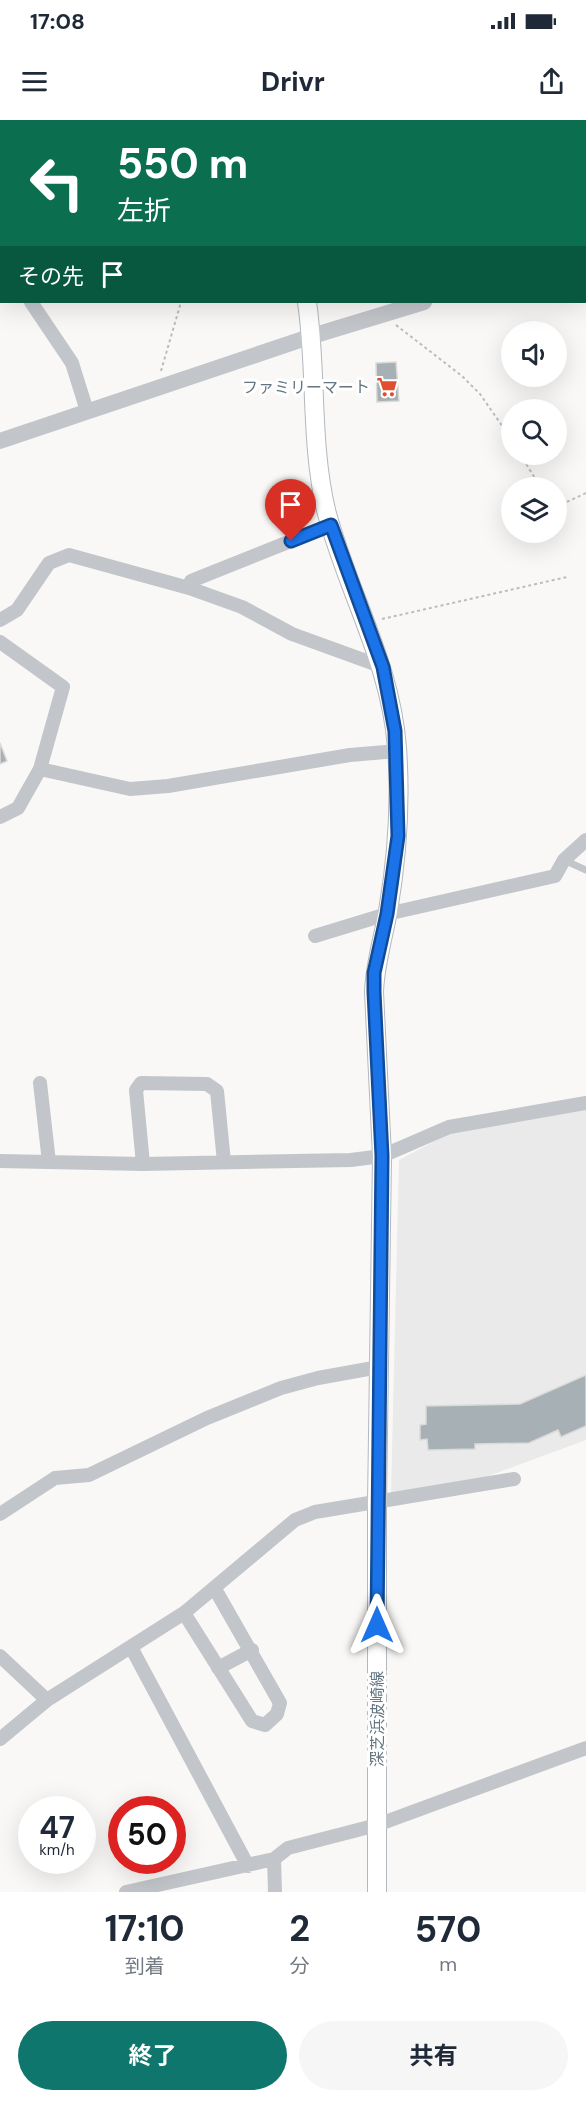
<!DOCTYPE html>
<html lang="ja">
<head>
<meta charset="utf-8">
<style>
  :root { --surface:#fff; --page:#f6f6f7; --text:#1f2937; --muted:#747a83; --accent:#0f766e }
  body { margin:0; font-family:"DM Sans","Noto Sans JP",sans-serif; background:var(--page); color:var(--text); height:100vh; display:flex; flex-direction:column; font-size:22px; white-space:nowrap }
  * { box-sizing:border-box; margin:0 }
  p { font-size:20px; color:var(--muted) }
  .icon { flex:none; width:33px; height:33px; fill:none; stroke:currentColor; stroke-width:2; stroke-linecap:round; stroke-linejoin:round }
  .map { position:relative; height:1772px; overflow:hidden }
  .side { display:flex; flex-direction:column; background:var(--surface); flex:1 }
  .side>* { flex:none }
  .guide { position:absolute; left:0px; top:0px; width:586px; height:183px; box-shadow:0 6px 24px #0002; background:#0b6e4f; color:#fff; overflow:hidden }
  .buttons { position:absolute; left:501px; top:201px; display:grid; gap:12px }
  .buttons a { display:grid; place-items:center; width:66px; height:66px; border-radius:50%; background:var(--surface); box-shadow:0 6px 24px #0002; font-size:30px }
  .speed { position:absolute; left:18px; top:1676px; display:flex; gap:12px; font-size:30px; font-weight:700; text-align:center }
  .speed>* { display:grid; place-content:center; width:78px; height:78px; border-radius:50%; background:var(--surface); box-shadow:0 6px 24px #0002; line-height:1 }
  .speed small { font-size:15px; font-weight:400 }
  .speed .limit { border:9px solid #d22; background:#fff; color:#111 }
  .pin { position:absolute; display:grid; place-items:center; width:51px; height:51px; color:#fff; margin:-62px -26px; border-radius:50% 50% 50% 0; rotate:-45deg; box-shadow:0 0 6px #0007 }
  .pin .icon { rotate:45deg }
  .me { position:absolute; width:66px; margin:-33px; rotate:0deg; stroke-linejoin:round; filter:drop-shadow(0 0 4px #0008) }
  .turn { display:flex; align-items:center; gap:21px; height:126px; padding:0 18px; font-size:27px }
  .turn .icon { width:78px; height:78px; stroke-width:2.5 }
  .turn b { display:block; font-size:42px; line-height:51px }
  .then { display:flex; align-items:center; height:57px; padding:0 18px; background:#0003; gap:12px; font-size:22px }
  .eta { display:flex; justify-content:space-evenly; align-items:center; height:102px; text-align:center }
  .eta b { font-size:36px; font-weight:700; line-height:42px }
  .primary-button { display:flex; gap:12px; margin-top:auto; padding:12px 18px }
  .primary-button a { flex:1; height:69px; border-radius:36px; background:var(--accent); color:#fff; font-size:24px; font-weight:700; line-height:69px; text-align:center }
  .primary-button a+a { background:var(--page); color:var(--text) }
  .status { display:flex; justify-content:space-between; align-items:center; height:42px; padding:0 30px; background:var(--surface); direction:ltr }
  .status svg { height:16px; fill:currentColor }
  header { display:flex; justify-content:space-between; align-items:center; height:78px; padding:0 18px; background:var(--surface); font-size:27px; font-weight:700 }
  .map>svg:first-child { display:block }
  .built { fill:#e9eae9 }
  .building { fill:#a6b0b5; stroke:#dadad8; stroke-width:1.5 }
  .lines { fill:none; stroke-linecap:round; stroke-linejoin:round }
  .secondary-casing { stroke:#b2b8bd; stroke-width:20 }
  .path { stroke:#babdc0; stroke-width:2; stroke-dasharray:3 3; stroke-linecap:butt }
  .service { stroke:#c2c6ca; stroke-width:7 }
  .minor { stroke:#c2c6ca; stroke-width:14 }
  .tertiary { stroke:#c2c6ca; stroke-width:16 }
  .secondary { stroke:#fff; stroke-width:18 }
  .route-casing { stroke:#114b97; stroke-width:15 }
  .route { stroke:#1a73e8; stroke-width:10 }
  .labels { text-anchor:middle; stroke-width:6; stroke-linejoin:round; paint-order:stroke }
  .poi-label { font-size:16px; fill:#647681; stroke:#fff; text-anchor:end }
  .street-label { font-size:16px; fill:#647681; stroke:#fff }
</style>
</head>
<body>
<div class="status"><b>17:08</b><svg viewBox="0 0 49 12"><path d="M0 12V9h3v3zM5 12V6h3v6zM10 12V3h3v9zM15 12V0h3v12zM26 1h20v11H26zM47 4h2v5h-2z"/></svg></div>
<header><svg class="icon" aria-label="menu" viewBox="0 0 24 24"><path d="M4 6h16M4 12h16M4 18h16"/></svg>Drivr<svg class="icon" aria-label="share" viewBox="0 0 24 24"><path d="M12 15V3M7 8l5-5 5 5M5 13v7h14v-7"/></svg></header>
<div class="map">
<svg width="586" height="1772" viewBox="0 0 586 1772">
  <rect width="100%" height="100%" fill="#f9f8f6"/>
  <path class="built" d="M586 987V1320L472 1362 391 1374 399 1040 454 1011Z"/>
  <path class="building" d="M396 242 399 281 377 282 376 243Z
    M0 623 7 641 0 644Z
    M586 1255V1306L561 1317 558 1310 529 1323 475 1324V1329L428 1330 427 1319 420 1320V1305L426 1304V1286L520 1284Z"/>
  <g class="lines">
    <g class="secondary-casing">
      <path id="secondary" d="M291 0V2
        M307 182C317 250 310 322 326 390 347 471 391 543 397 628 401 683 397 738 388 791 383 819 375 844 374 872L382 1036 377 1384V1772"/>
    </g>
    <path class="path" d="M396 205 462 256 480 274 512 320
      M161 251 181 182
      M520 334 541 368
      M556 387 586 373
      M382 499 567 457"/>
    <path class="service" d="M564 740 586 750"/>
    <path class="minor" d="M94 0 97 2
      M110 0V2
      M0 122 2 125
      M31 182 72 243 87 291
      M189 468 191 461 331 405
      M0 500 17 490 49 443 69 435 189 468 242 487 292 514 383 547
      M0 522 63 567 40 649 18 688 0 697
      M40 649 130 669 168 666 350 635 397 631
      M315 816 387 794 555 756 564 740 586 720
      M40 963 49 1042
      M0 1041 143 1044 351 1040 382 1036 449 1007 586 983
      M143 1044 136 970 141 963 207 964 217 971 224 1042
      M0 1394 55 1358 89 1355 207 1298 281 1268 318 1258 379 1247
      M184 1493 252 1601 265 1605 277 1594 280 1583 215 1469
      M132 1529 248 1746
      M0 1536 47 1580
      M218 1548 252 1530
      M0 1619 47 1580 184 1493 295 1400 315 1392 514 1359
      M274 1739 275 1772
      M126 1772 274 1739 288 1728 377 1705 586 1628"/>
    <path class="tertiary" d="M585 134H586
      M0 321 309 217 424 182"/>
    <use href="#secondary" class="secondary"/>
  </g>
  <g class="lines">
    <g class="route-casing">
      <path id="route" d="M291 421 331 405 383 547 395 611 398 716 387 794 374 853V872L382 1036 377 1505"/>
    </g>
    <use href="#route" class="route"/>
  </g>
  <defs>
    <g id="supermarket-bare" transform="scale(1.62)"><path d="M-6-5.5h2.5l.6 2H6L4.5 2H-2.5L-4.4-4H-6ZM-1.5 3.2a1.3 1.3 0 1 0 .1 0ZM3 3.2a1.3 1.3 0 1 0 .1 0Z" fill="#e04d2f" stroke="#fff" stroke-width="2.5" paint-order="stroke"/></g>
  </defs>
  <g fill-rule="evenodd">
    <use href="#supermarket-bare" x="387" y="267"/>
  </g>
  <g class="labels">
    <g class="poi-label">
      <text x="370" y="273">ファミリーマート</text>
    </g>
    <g class="street-label">
      <text transform="translate(377 1599) rotate(-90)" y="6">深芝浜波崎線</text>
    </g>
  </g>
</svg>
<div class="buttons">
<a><svg class="icon" aria-label="sound" viewBox="0 0 24 24"><path d="M4 9h4l5-4v14l-5-4H4zM17 9q2 3 0 6"/></svg></a>
<a><svg class="icon" aria-label="search" viewBox="0 0 24 24"><circle cx="10" cy="10" r="6"/><path d="M15 15l6 6"/></svg></a>
<a><svg class="icon" aria-label="layers" viewBox="0 0 24 24"><path d="M12 4l9 5-9 5-9-5zM3 14l9 5 9-5"/></svg></a>
</div>
<div class="speed"><div>47<small>km/h</small></div><div class="limit">50</div></div>
<div class="pin" style="left:291px;top:421px;background:#d93025"><svg class="icon" aria-label="arrive" viewBox="0 0 24 24"><path d="M6 21V4h12l-3 4 3 4H6"/></svg></div>
<svg class="me" style="left:377px;top:1505px" viewBox="-20 -20 40 40"><path d="M0-17L14 15 0 8-14 15z" fill="#1a73e8" stroke="#fff" stroke-width="4"/></svg>
<div class="guide">
<div class="turn"><svg class="icon" aria-label="left" viewBox="0 0 24 24"><path d="M17 20v-9H6M10 6l-5 5 5 5"/></svg><div><b>550 m</b>左折</div></div>
<div class="then">その先<svg class="icon" aria-label="arrive" viewBox="0 0 24 24"><path d="M6 21V4h12l-3 4 3 4H6"/></svg></div>
</div>
</div>
<section class="side">
<div class="eta">
<div><b>17:10</b><p>到着</p></div>
<div><b>2</b><p>分</p></div>
<div><b>570</b><p>m</p></div>
</div>
<div class="primary-button"><a>終了</a><a>共有</a></div>
</section>
</body>
</html>
